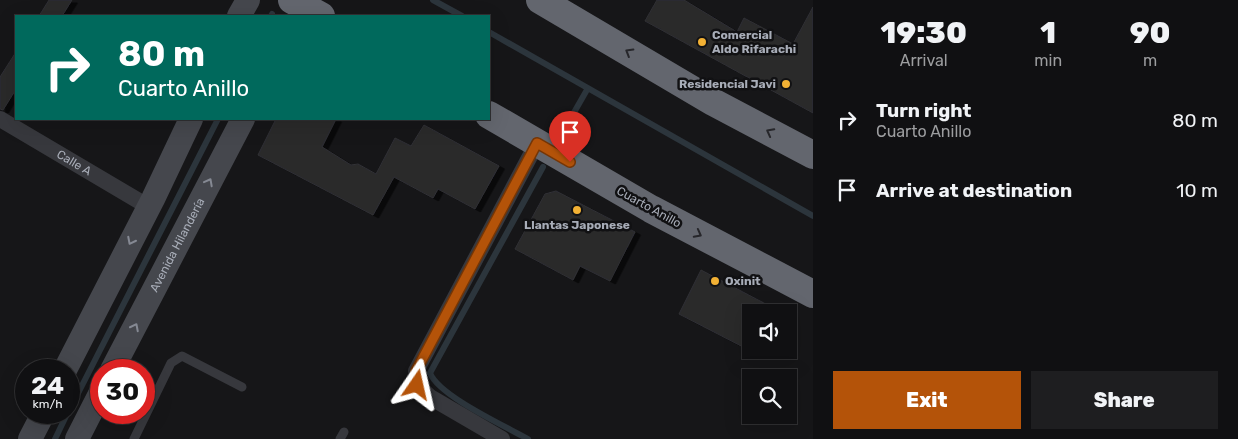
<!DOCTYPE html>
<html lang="en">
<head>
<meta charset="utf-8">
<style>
  :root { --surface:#101012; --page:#1e1e20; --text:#f1f3f6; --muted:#9c9d9f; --line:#303032; --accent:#b45309 }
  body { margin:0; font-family:Rubik,sans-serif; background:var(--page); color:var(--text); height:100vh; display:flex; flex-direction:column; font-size:19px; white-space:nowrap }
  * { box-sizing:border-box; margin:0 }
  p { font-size:16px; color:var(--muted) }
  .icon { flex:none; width:28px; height:28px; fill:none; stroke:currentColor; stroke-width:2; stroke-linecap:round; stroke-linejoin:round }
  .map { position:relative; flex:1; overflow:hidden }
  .side { display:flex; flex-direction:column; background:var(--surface); width:425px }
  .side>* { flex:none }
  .top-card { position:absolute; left:15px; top:15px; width:475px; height:105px; border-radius:0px; box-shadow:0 5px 20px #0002,0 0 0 1px var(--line); background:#00695c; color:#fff; overflow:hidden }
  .fabs { position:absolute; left:742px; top:304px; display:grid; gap:10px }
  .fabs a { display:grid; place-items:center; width:55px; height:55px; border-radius:0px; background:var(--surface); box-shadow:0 5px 20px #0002,0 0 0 1px var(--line); font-size:25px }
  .speed { position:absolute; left:15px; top:359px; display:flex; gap:10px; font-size:25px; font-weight:700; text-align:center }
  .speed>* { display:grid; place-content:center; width:65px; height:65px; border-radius:50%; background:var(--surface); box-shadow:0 5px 20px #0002,0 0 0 1px var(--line); line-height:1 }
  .speed small { font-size:12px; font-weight:400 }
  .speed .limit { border:8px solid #d22; background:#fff; color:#111 }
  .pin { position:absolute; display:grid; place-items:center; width:42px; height:42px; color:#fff; margin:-51px -21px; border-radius:50% 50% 50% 0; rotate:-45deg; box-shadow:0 0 5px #0007 }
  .pin .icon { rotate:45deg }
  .me { position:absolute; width:55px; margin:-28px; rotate:11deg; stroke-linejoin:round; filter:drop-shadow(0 0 4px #0008) }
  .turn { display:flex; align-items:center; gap:18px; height:105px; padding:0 20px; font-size:22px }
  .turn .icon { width:65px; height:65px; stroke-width:2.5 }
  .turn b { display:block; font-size:35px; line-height:42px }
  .eta { display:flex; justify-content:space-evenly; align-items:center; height:85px; text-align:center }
  .eta b { font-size:30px; font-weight:800; line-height:35px }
  .action { display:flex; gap:10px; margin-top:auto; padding:10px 20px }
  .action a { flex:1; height:58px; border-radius:0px; background:var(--accent); color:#fff; font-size:20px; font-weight:800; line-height:58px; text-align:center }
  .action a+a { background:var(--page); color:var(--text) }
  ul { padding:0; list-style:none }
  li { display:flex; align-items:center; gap:15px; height:70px; padding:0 20px }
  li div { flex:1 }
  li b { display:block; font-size:19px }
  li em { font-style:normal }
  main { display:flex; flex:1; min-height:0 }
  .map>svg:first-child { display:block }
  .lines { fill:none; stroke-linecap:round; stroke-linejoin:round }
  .stream { stroke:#2c353c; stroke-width:6 }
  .building { fill:#29292c; stroke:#303034; filter:url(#shadow) }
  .lane { stroke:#37383d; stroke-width:9 }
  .street { stroke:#37383d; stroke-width:16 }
  .secondary { stroke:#45474d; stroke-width:24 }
  .highway { stroke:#63666e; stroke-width:28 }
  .oneway { stroke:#26262a }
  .oneway2 { stroke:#858993 }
  .route-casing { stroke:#753606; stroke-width:12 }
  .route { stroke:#b45309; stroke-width:9 }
  .poi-dot { fill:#f2b134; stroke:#111113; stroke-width:2 }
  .labels { text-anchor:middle; stroke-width:5; stroke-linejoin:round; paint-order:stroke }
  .poi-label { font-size:12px; font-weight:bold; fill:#a8adb8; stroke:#111113; text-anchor:start }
  .street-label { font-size:12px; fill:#a8adb8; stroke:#111113 }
</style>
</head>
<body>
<main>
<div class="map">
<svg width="813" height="439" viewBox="0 0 813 439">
  <defs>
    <filter id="shadow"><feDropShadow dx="5.5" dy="3" stdDeviation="0" flood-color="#0009"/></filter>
  </defs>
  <rect width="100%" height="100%" fill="#161618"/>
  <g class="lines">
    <path class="stream" d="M433 0 462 16
      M271 16 272 14
      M489 32 813 216
      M572 116 588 88
      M69 411 218 119
      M55 439 68 412
      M528 439C505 426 439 396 430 373L543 167"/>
  </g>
  <path class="building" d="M49 0H72L62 16H39Z
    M657 0H684L737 32 744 18 793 44 813 7V113L645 21Z
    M16 52V89L3 110 0 109V77Z
    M276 119H336L322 147 351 165 358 164 376 174 395 138 411 146 424 125 499 166 475 209 438 189 433 198 394 177 373 215 258 155Z
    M556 191 635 232 610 281 580 266 573 280 515 249 545 194Z
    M701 270 781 312H751V351L679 314Z"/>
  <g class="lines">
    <path class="lane" d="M134 439 171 363 182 356 242 387
      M340 439 344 432"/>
    <g class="street">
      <path id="s1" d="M0 119 149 207"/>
      <path d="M502 439 430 397 417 385 416 371 537 143"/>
    </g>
    <g class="secondary">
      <path d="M239 16 248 0"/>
      <path d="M65 370 153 199 191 119"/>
      <path id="s2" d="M112 370 243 119"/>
      <path d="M30 439 44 412"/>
      <path d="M77 439 101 392"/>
    </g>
    <path class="highway" d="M292 0 321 16
      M540 0 713 102 813 155
      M489 115 651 209 813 294"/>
  </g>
  <defs><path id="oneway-chevron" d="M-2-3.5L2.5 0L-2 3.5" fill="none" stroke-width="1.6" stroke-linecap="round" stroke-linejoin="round" transform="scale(1.25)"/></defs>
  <g class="oneway">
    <use href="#oneway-chevron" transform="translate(629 52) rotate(-149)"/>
    <use href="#oneway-chevron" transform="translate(770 132) rotate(-152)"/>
    <use href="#oneway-chevron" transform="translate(698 234) rotate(28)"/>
  </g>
  <g class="oneway2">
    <use href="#oneway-chevron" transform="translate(209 182) rotate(-62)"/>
    <use href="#oneway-chevron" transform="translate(131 241) rotate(117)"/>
    <use href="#oneway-chevron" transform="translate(135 327) rotate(-63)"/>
  </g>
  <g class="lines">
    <g class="route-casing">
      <path id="route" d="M417 385 416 371 537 143 570 162"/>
    </g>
    <use href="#route" class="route"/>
  </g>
  <g class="poi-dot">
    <circle cx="702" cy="42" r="5"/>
    <circle cx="786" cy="84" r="5"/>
    <circle cx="577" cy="210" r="5"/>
    <circle cx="715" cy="281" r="5"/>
  </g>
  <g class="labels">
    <g class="poi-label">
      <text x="712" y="39">Comercial<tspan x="712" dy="14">Aldo Rifarachi</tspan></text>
      <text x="776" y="88" text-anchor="end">Residencial Javi</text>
      <text x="577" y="229" text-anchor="middle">Llantas Japonese</text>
      <text x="725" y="285">Oxinit</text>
    </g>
    <g class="street-label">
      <text dy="4" stroke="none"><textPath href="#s1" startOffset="86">Calle A</textPath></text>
      <text transform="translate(649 207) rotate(29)" y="4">Cuarto Anillo</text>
      <text dy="4" stroke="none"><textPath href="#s2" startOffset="141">Avenida Hilandería</textPath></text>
    </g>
  </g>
</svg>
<div class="fabs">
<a><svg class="icon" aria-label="sound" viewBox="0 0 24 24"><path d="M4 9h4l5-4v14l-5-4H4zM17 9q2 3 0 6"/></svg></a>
<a><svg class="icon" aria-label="search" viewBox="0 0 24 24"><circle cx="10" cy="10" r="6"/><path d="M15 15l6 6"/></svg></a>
</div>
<div class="speed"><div>24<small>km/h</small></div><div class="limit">30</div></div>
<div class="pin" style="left:570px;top:162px;background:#d93025"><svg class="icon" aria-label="arrive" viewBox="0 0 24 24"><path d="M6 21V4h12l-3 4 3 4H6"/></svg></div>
<svg class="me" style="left:417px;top:385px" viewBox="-20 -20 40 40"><path d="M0-17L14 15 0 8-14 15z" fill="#b45309" stroke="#fff" stroke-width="4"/></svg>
<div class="top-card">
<div class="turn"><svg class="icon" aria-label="right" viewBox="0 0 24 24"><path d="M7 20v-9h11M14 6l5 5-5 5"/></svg><div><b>80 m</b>Cuarto Anillo</div></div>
</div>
</div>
<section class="side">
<div class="eta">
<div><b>19:30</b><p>Arrival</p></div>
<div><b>1</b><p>min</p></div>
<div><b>90</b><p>m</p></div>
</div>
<ul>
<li><svg class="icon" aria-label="right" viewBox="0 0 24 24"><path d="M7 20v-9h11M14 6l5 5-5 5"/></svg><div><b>Turn right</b><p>Cuarto Anillo</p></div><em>80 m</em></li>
<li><svg class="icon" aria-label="arrive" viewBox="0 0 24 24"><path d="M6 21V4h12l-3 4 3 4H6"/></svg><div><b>Arrive at destination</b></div><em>10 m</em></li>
</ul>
<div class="action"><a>Exit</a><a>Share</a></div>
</section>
</main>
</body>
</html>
